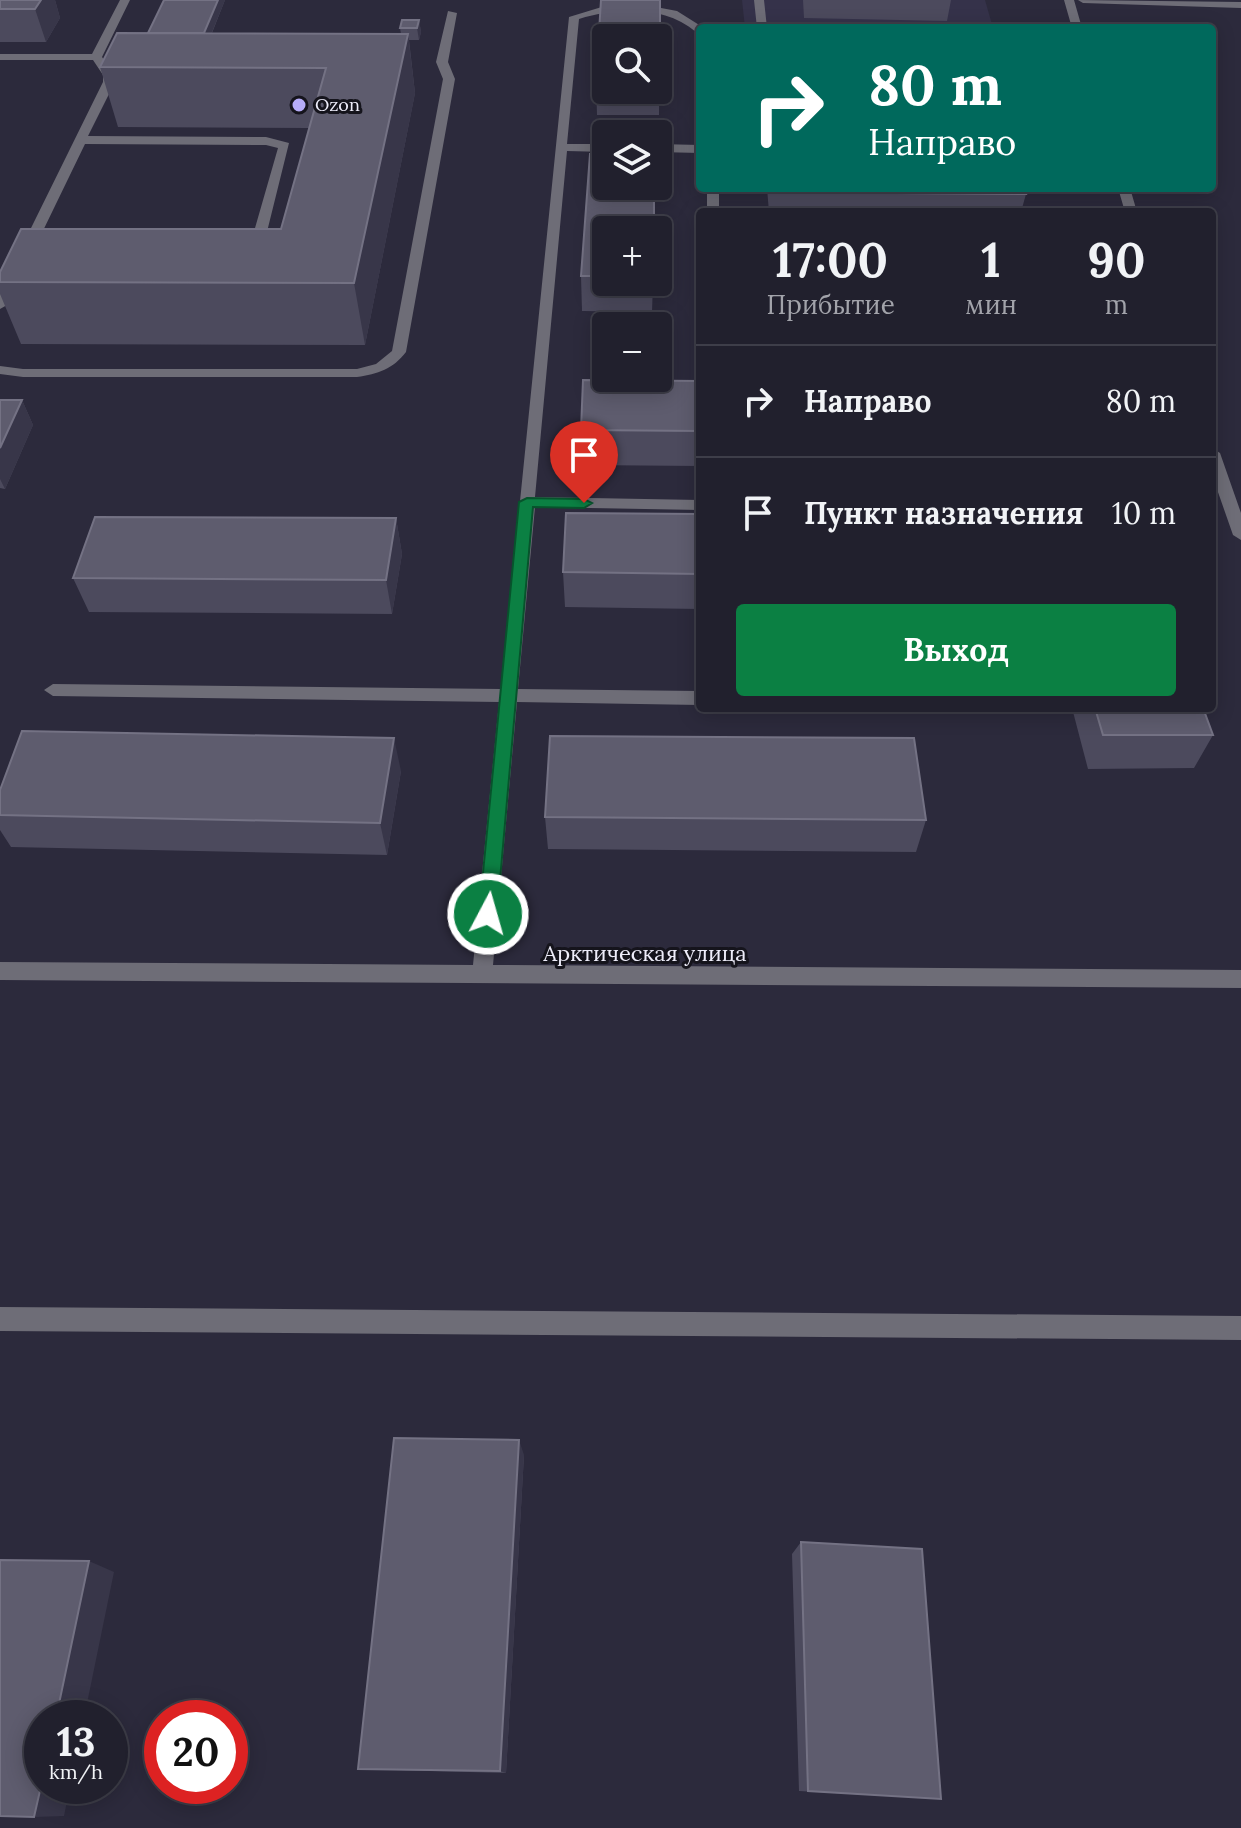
<!DOCTYPE html>
<html lang="ru">
<head>
<meta charset="utf-8">
<style>
  :root { --surface:#21202d; --page:#2d2d39; --text:#f1f3f6; --muted:#a2a3aa; --line:#3e3e49; --accent:#0b8043 }
  body { margin:0; font-family:Lora,serif; background:var(--page); color:var(--text); height:100vh; display:flex; flex-direction:column; font-size:30px; white-space:nowrap }
  * { box-sizing:border-box; margin:0 }
  p { font-size:26px; color:var(--muted) }
  .icon { flex:none; width:44px; height:44px; fill:none; stroke:currentColor; stroke-width:2; stroke-linecap:round; stroke-linejoin:round }
  .map { position:relative; flex:1; overflow:hidden }
  .side { position:absolute; left:696px; top:208px; width:520px; height:504px; display:flex; flex-direction:column; background:var(--surface); border-radius:8px; box-shadow:0 4px 20px #0003,0 0 0 2px var(--line) }
  .side>* { flex:none }
  .guide { position:absolute; left:696px; top:24px; width:520px; height:168px; border-radius:8px; box-shadow:0 4px 20px #0003,0 0 0 2px var(--line); background:#00695c; color:#fff; overflow:hidden }
  .controls { position:absolute; left:592px; top:24px; display:grid; gap:16px }
  .controls a { display:grid; place-items:center; width:80px; height:80px; border-radius:8px; background:var(--surface); box-shadow:0 4px 20px #0003,0 0 0 2px var(--line); font-size:40px }
  .speed { position:absolute; left:24px; top:1700px; display:flex; gap:16px; font-size:40px; font-weight:700; text-align:center }
  .speed>* { display:grid; place-content:center; width:104px; height:104px; border-radius:50%; background:var(--surface); box-shadow:0 4px 20px #0003,0 0 0 2px var(--line); line-height:1 }
  .speed small { font-size:20px; font-weight:400 }
  .speed .limit { border:12px solid #d22; background:#fff; color:#111 }
  .pin { position:absolute; display:grid; place-items:center; width:68px; height:68px; color:#fff; margin:-82px -34px; border-radius:50% 50% 50% 0; rotate:-45deg; box-shadow:0 0 8px #0007 }
  .pin .icon { rotate:45deg }
  .me { position:absolute; width:88px; margin:-44px; rotate:6deg; stroke-linejoin:round; filter:drop-shadow(0 0 6px #0008) }
  .turn { display:flex; align-items:center; gap:28px; height:168px; padding:0 40px; font-size:36px }
  .turn .icon { width:104px; height:104px; stroke-width:2.5 }
  .turn b { display:block; font-size:56px; line-height:68px }
  .eta { display:flex; justify-content:space-evenly; align-items:center; height:136px; text-align:center }
  .eta b { font-size:48px; font-weight:800; line-height:56px }
  .action { display:flex; gap:16px; margin-top:auto; padding:16px 40px }
  .action a { flex:1; height:92px; border-radius:8px; background:var(--accent); color:#fff; font-size:32px; font-weight:800; line-height:92px; text-align:center }
  ul { padding:0; list-style:none }
  li { display:flex; align-items:center; gap:24px; height:112px; padding:0 40px; border-top:2px solid var(--line) }
  li div { flex:1 }
  li b { display:block; font-size:30px }
  li em { font-style:normal }
  .map>svg:first-child { display:block }
  .built { fill:#35324a }
  .lines { fill:none; stroke-linecap:round; stroke-linejoin:round }
  .minor { fill:#6e6d77; fill-rule:evenodd }
  .wall { fill:#4c4a5d; fill-rule:evenodd }
  .shaded-wall { fill:#383649 }
  .building { fill:#5e5c6e; stroke:#747284; stroke-width:2 }
  .route { fill:#0b8043; stroke:#07532c; stroke-width:2 }
  .poi-dot { fill:#b6acf8; stroke:#15141c; stroke-width:3 }
  .labels { text-anchor:middle; stroke-width:6; stroke-linejoin:round; paint-order:stroke }
  .far-poi-label { font-size:18px; fill:#eeedfa; stroke:#15141c; text-anchor:start }
  .street-label { font-size:22px; fill:#eeedfa; stroke:#15141c }
</style>
</head>
<body>
<div class="map">
<svg width="1241" height="1828" viewBox="0 0 1241 1828">
  <rect width="100%" height="100%" fill="#2c2a3c"/>
  <path class="built" d="M742 0H985L993 28H745Z"/>
  <g class="lines">
    <path class="minor" d="M120 0H130L102 57 115 75V82L88 136 266 137 289 143 261 256 254 260 247 256 278 148 266 145 85 144 7 305 0 309V291L103 82V75L93 60H0V54H92Z
      M754 0H764L767 28H757Z
      M1064 0H1074L1082 28H1072Z
      M1078 0 1241 2V8L1083 3Z
      M640 4 677 11 704 28H700V33L696 32C663 5 619 7 579 19L567 144H606V152L567 151 535 497 700 500V510L535 507 518 689 700 691V705L517 702 493 965 1241 970V988L0 980V962L473 965 499 702 53 696 44 690 53 684 501 689 569 17 605 6Z
      M448 11 457 13 448 62 455 79 406 352C393 369 378 374 357 377H23L0 374V366L23 369H357L376 364 392 351 443 79 436 62Z
      M658 144 700 145V153L658 152Z
      M707 188H719V212H707Z
      M1118 188H1130L1137 212H1125Z
      M1212 448 1220 453 1241 513V540L1233 535 1212 475Z
      M0 1307 1241 1316V1340L0 1331Z"/>
  </g>
  <path class="wall" d="M0 0H55L60 18 46 42H0Z
    M164 0H225L212 33 401 34 400 28 419 20 421 32 419 40H409L415 93 365 345 21 344 0 294V272L281 229 309 128 118 127 100 67 148 33Z
    M601 0H660L659 115H597L596 81ZM606 38H658V90H606Z
    M803 0H951L947 21 804 18Z
    M767 188H1024L1026 194 1021 212H769Z
    M606 230V282H653L652 312 582 311 581 276Z
    M700 381V466L582 465 581 430Z
    M0 400H22L33 425 5 489 0 488Z
    M700 514V609L565 607 563 572Z
    M396 518 402 554 392 614 89 612 73 578Z
    M1072 708H1203L1213 735 1194 768 1088 769Z
    M401 771 387 855 11 847 0 830V790Z
    M545 817 926 820 916 852 548 849Z
    M524 1455 506 1773 358 1769Z
    M801 1542 941 1799 799 1791 792 1554Z"/>
  <path class="shaded-wall" d="M41 0H55L60 18 46 42 35 9Z
    M218 0H225L201 59 198 47Z
    M419 20 421 32 419 40 417 28Z
    M408 34 415 93 365 345 354 283Z
    M22 400 33 425 5 489 0 479V448Z
    M396 518 402 554 392 614 386 580Z
    M394 738 401 771 387 855 380 823Z
    M519 1440 524 1455 506 1773 500 1771Z
    M89 1561 114 1572 84 1718H56Z
    M42 1782V1786H70L64 1816 34 1817Z"/>
  <path class="building" d="M0 0H41L35 9H0Z
    M164 0H218L204 33H148Z
    M601 0H660V81H658V38H606V81H596Z
    M402 20H419L417 28H400Z
    M117 33 408 34 354 283 0 282V272L21 229H281L326 68 100 67Z
    M590 154H606V186H654V230H606V276H581Z
    M773 188H1024L1026 194 774 192Z
    M583 380 700 381V431L581 430Z
    M0 400H22L0 448Z
    M566 513 700 514V574L563 572Z
    M95 517 396 518 386 580 73 578Z
    M1095 708H1203L1213 735H1103Z
    M22 731 394 738 380 823 0 815V790Z
    M550 736 914 738 926 820 545 817Z
    M394 1438 519 1440 500 1771 358 1769Z
    M801 1542 922 1549 941 1799 808 1791Z
    M0 1560 89 1561 56 1718H42V1782L34 1817 0 1816Z"/>
  <path class="route" d="M527 498 584 499 592 503 584 508 533 507 497 914 494 919H481L479 914 519 502Z"/>
  <circle class="poi-dot" cx="299" cy="105" r="8"/>
  <g class="labels">
    <g class="far-poi-label">
      <text x="315" y="111">Ozon</text>
    </g>
    <g class="street-label">
      <text x="645" y="961">Арктическая улица</text>
    </g>
  </g>
</svg>
<div class="controls">
<a><svg class="icon" aria-label="search" viewBox="0 0 24 24"><circle cx="10" cy="10" r="6"/><path d="M15 15l6 6"/></svg></a>
<a><svg class="icon" aria-label="layers" viewBox="0 0 24 24"><path d="M12 4l9 5-9 5-9-5zM3 14l9 5 9-5"/></svg></a>
<a>+</a>
<a>−</a>
</div>
<div class="speed"><div>13<small>km/h</small></div><div class="limit">20</div></div>
<div class="pin" style="left:584px;top:503px;background:#d93025"><svg class="icon" aria-label="arrive" viewBox="0 0 24 24"><path d="M6 21V4h12l-3 4 3 4H6"/></svg></div>
<svg class="me" style="left:488px;top:914px" viewBox="-20 -20 40 40"><circle r="17" fill="#0b8043" stroke="#fff" stroke-width="3"/><path d="M0-11L8 9 0 5-8 9z" fill="#fff"/></svg>
<div class="guide">
<div class="turn"><svg class="icon" aria-label="right" viewBox="0 0 24 24"><path d="M7 20v-9h11M14 6l5 5-5 5"/></svg><div><b>80 m</b>Направо</div></div>
</div>
<section class="side">
<div class="eta">
<div><b>17:00</b><p>Прибытие</p></div>
<div><b>1</b><p>мин</p></div>
<div><b>90</b><p>m</p></div>
</div>
<ul>
<li><svg class="icon" aria-label="right" viewBox="0 0 24 24"><path d="M7 20v-9h11M14 6l5 5-5 5"/></svg><div><b>Направо</b></div><em>80 m</em></li>
<li><svg class="icon" aria-label="arrive" viewBox="0 0 24 24"><path d="M6 21V4h12l-3 4 3 4H6"/></svg><div><b>Пункт назначения</b></div><em>10 m</em></li>
</ul>
<div class="action"><a>Выход</a></div>
</section>
</div>
</body>
</html>
